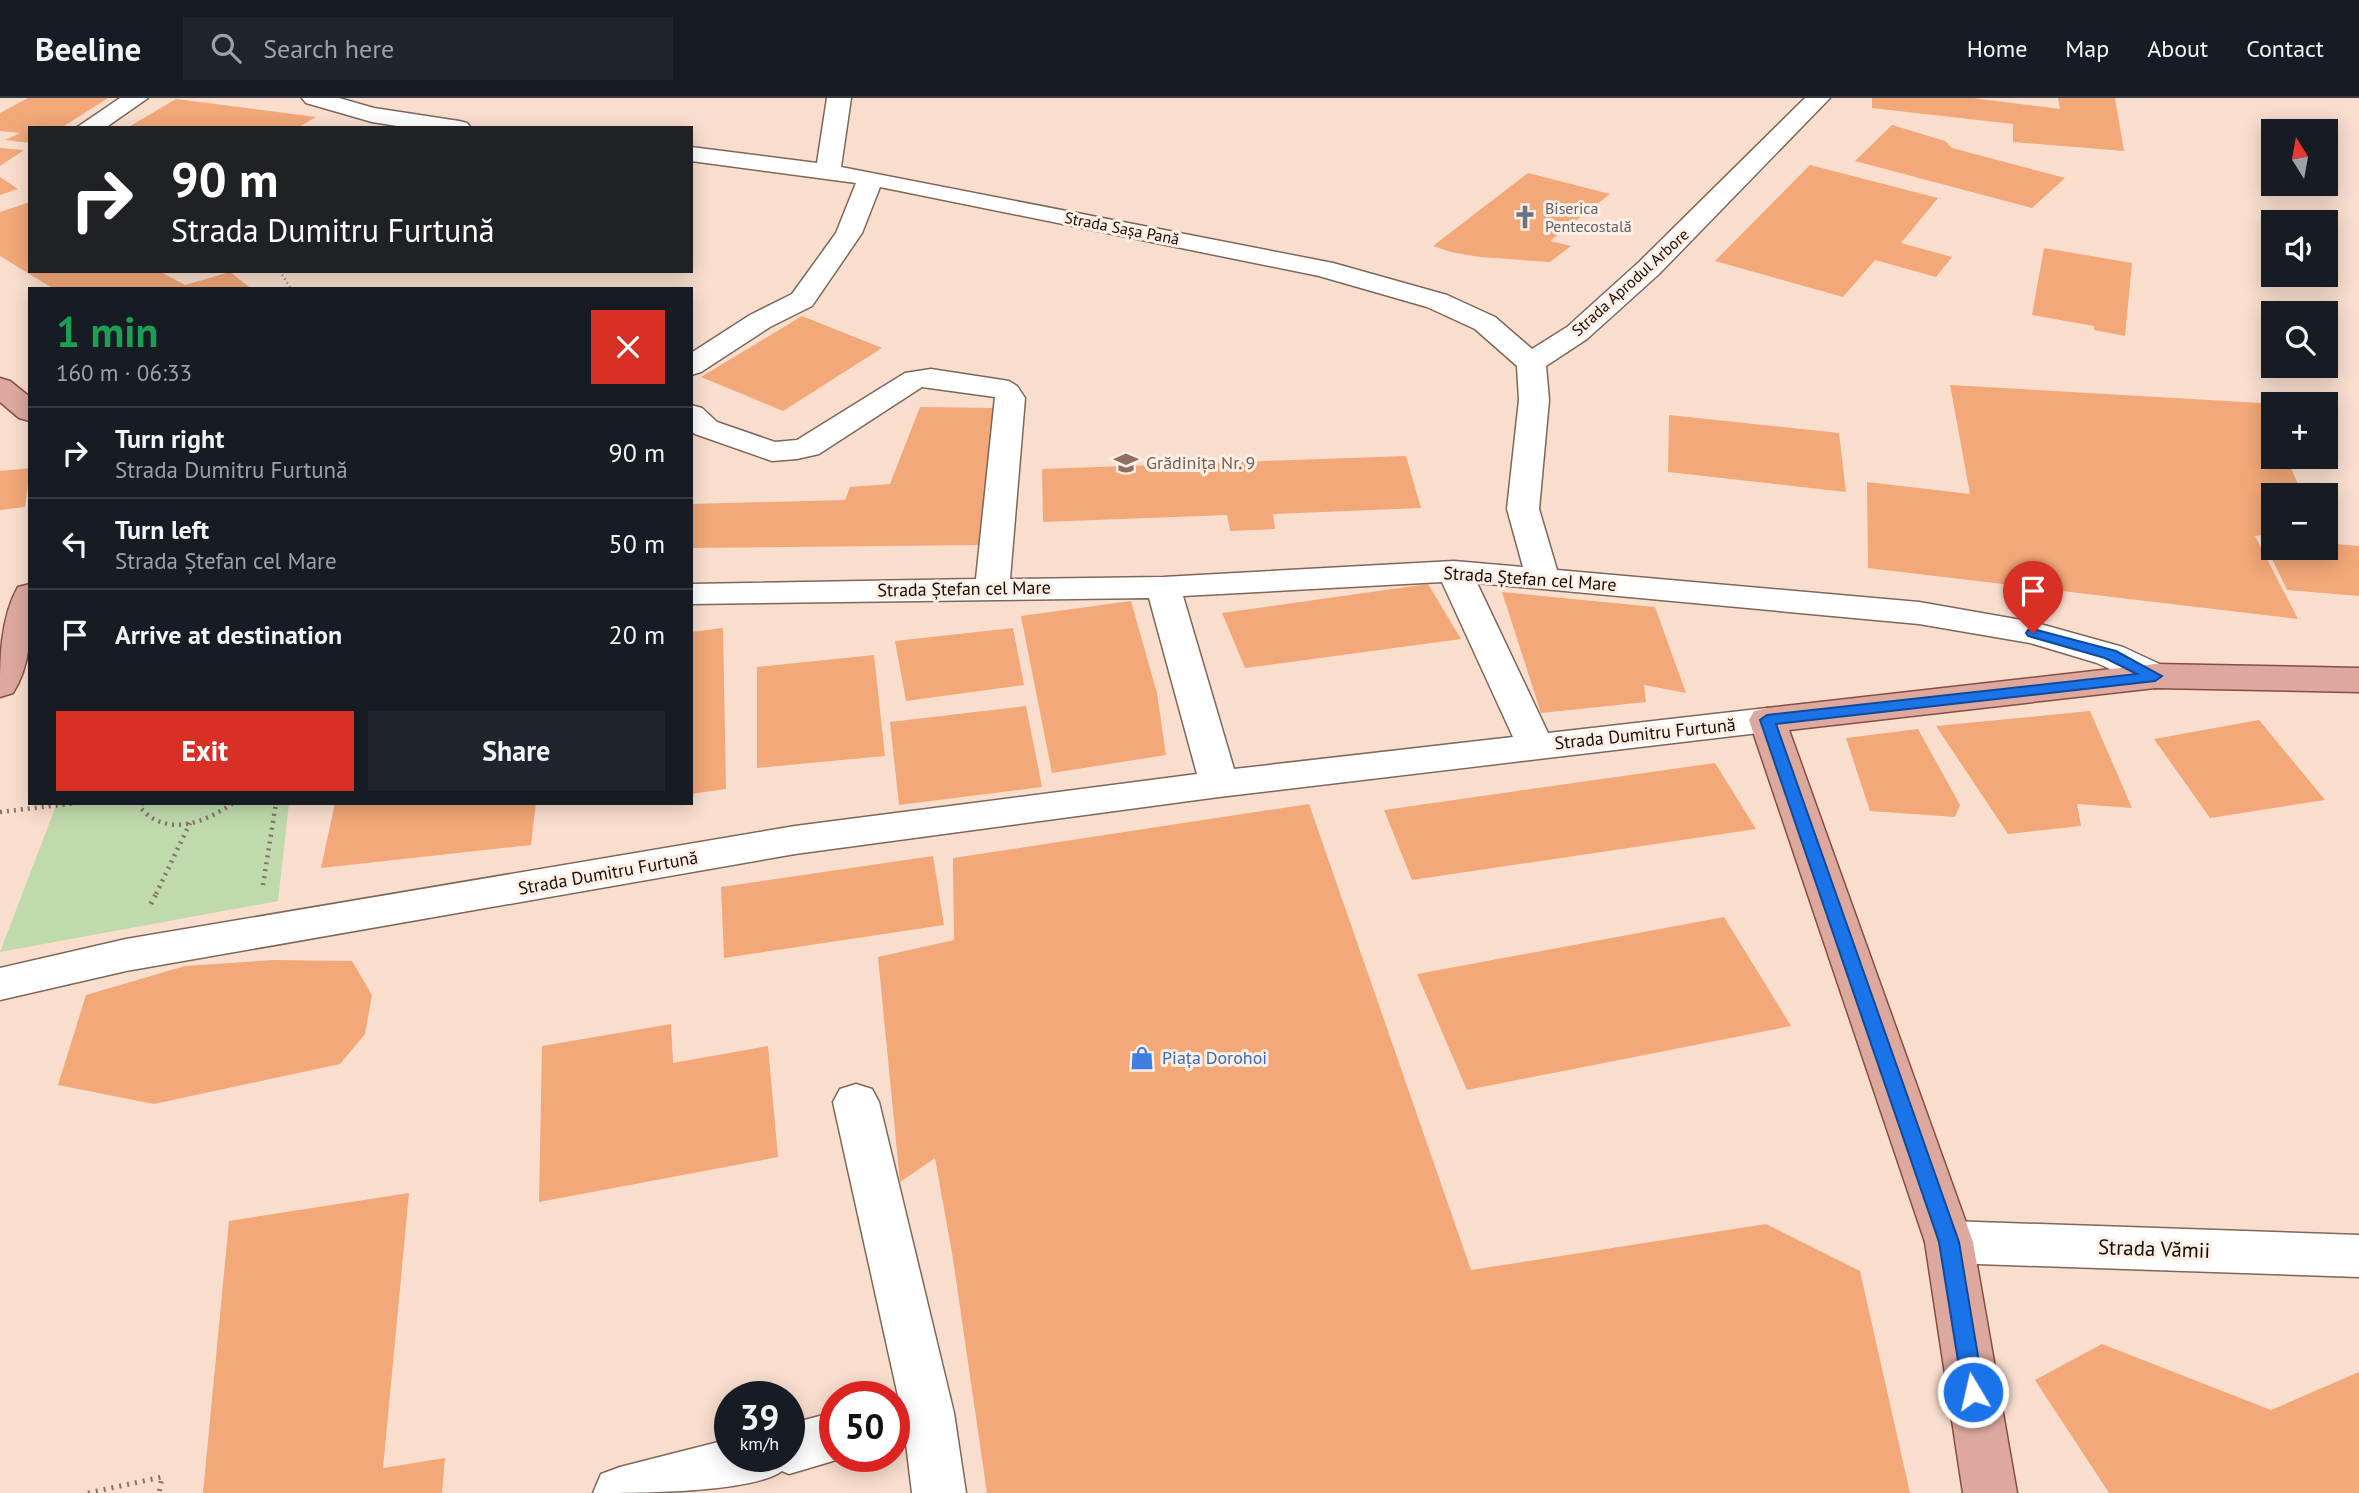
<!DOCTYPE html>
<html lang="en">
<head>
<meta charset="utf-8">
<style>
  :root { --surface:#171b24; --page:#20242c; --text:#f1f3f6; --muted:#9ea1a6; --line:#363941; --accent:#d93025 }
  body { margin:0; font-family:"PT Sans",sans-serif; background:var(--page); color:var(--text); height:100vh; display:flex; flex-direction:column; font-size:26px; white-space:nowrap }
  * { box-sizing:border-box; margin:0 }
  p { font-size:23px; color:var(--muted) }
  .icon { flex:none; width:38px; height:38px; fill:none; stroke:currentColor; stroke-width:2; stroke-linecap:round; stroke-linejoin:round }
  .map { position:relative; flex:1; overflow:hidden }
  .sheet { position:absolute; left:28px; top:189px; width:665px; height:518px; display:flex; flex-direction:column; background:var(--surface); border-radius:0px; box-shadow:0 4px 18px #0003 }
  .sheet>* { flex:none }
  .guide { position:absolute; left:28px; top:28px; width:665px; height:147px; border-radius:0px; box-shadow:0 4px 18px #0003; background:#202124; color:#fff; overflow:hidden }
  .needle { width:46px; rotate:349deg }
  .tools { position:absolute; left:2261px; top:21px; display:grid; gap:14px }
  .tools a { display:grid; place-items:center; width:77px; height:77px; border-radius:0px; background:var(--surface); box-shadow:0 4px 18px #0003; font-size:35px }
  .speed { position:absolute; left:714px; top:1283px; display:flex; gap:14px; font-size:35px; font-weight:700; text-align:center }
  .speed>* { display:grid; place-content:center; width:91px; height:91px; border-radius:50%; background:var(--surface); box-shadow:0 4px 18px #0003; line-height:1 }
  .speed small { font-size:18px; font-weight:400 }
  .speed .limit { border:10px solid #d22; background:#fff; color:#111 }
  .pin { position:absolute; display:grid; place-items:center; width:60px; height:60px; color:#fff; margin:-72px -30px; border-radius:50% 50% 50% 0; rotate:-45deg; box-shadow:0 0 7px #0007 }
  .pin .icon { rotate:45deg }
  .me { position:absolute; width:77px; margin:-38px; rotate:351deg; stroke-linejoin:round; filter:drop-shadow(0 0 5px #0008) }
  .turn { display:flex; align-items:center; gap:24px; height:147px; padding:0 28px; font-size:32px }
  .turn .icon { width:91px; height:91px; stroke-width:2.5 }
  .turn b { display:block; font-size:49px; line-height:60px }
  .round { display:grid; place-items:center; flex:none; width:74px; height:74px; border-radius:0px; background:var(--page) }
  .summary { display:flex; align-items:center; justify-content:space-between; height:119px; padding:0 28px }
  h1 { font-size:42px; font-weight:700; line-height:52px; color:#1e9e55 }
  .cta { display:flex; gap:14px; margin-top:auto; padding:14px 28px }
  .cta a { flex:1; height:80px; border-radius:0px; background:var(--accent); color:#fff; font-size:28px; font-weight:700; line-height:80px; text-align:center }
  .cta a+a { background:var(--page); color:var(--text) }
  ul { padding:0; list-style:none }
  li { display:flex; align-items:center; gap:21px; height:91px; padding:0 28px; border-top:2px solid var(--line) }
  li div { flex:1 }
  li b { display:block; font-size:26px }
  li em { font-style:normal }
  header { display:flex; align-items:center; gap:42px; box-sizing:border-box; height:98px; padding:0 35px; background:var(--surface); border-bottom:2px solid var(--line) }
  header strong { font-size:33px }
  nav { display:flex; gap:38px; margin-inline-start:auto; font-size:24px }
  .search { width:490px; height:63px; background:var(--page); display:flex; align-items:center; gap:18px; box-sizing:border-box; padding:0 24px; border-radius:0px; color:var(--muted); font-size:26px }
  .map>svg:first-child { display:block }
  .green { fill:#c0daac }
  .building { fill:#f2a878 }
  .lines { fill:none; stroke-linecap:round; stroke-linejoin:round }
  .minor-casing { stroke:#7e6759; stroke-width:3 }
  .major-casing { stroke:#884d41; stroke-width:3 }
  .path-far2 { stroke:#847368; stroke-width:2.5; stroke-dasharray:1 3.5; stroke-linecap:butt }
  .path-far1 { stroke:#847368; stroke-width:4.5; stroke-dasharray:2 5; stroke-linecap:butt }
  .path { stroke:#847368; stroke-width:5; stroke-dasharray:2 6; stroke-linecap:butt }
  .minor { fill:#fff; fill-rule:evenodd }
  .major { fill:#dda99f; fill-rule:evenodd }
  .route { fill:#1a73e8; stroke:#114b97; stroke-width:2 }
  .labels { text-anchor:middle; stroke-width:6; stroke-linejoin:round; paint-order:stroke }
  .far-worship-label { font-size:16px; fill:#5b616d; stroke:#feeee4; text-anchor:start }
  .far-street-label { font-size:16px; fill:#160e08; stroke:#feeee4 }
  .education-label { font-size:18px; fill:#785e54; stroke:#feeee4; text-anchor:start }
  .street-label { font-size:18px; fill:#160e08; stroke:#feeee4 }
  .shop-label { font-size:18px; fill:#366cbe; stroke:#feeee4; text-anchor:start }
  .near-street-label { font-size:21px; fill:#160e08; stroke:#feeee4 }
</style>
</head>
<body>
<header>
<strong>Beeline</strong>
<div class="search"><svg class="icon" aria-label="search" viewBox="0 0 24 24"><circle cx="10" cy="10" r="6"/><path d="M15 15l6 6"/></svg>Search here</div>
<nav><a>Home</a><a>Map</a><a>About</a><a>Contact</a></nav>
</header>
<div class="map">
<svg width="2359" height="1395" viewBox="0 0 2359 1395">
  <rect width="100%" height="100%" fill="#f9dece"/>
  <path class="green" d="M57 705H289L278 803 0 854Z"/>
  <path class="building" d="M28 0H108L61 30H30V45L5 42 20 35 0 33V15Z
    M1872 0H1973L2060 11 2058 0H2115L2124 53 2013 44V26L1872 10Z
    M176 1 316 19 297 30H127Z
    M1892 27 1945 43 1952 50 2065 80 2032 110 1855 63Z
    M0 50 24 52 0 68Z
    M1810 67 1938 100 1901 145 1952 159 1936 179 1875 162 1843 199 1715 163Z
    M1528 75 1610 96 1550 143 1571 148 1550 164 1480 159 1451 154 1433 148Z
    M0 79 18 91 0 97Z
    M30 104V173H159L185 187 230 174 252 191H54L0 158V114Z
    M2044 150 2132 165 2125 238 2094 232V228L2032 217Z
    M802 218 882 250 783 313 701 279Z
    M1950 287 2261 305 2273 331V359H2286L2303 397H2273V436L2255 438 2298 521 1868 470 1867 384 1970 396Z
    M920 309 994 310 982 447 691 450V406L845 402 850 389 890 386Z
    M1669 317 1839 335 1846 394 1668 374Z
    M1406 358 1421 410 1273 416 1275 431 1230 433 1227 417 1043 424 1042 371Z
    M30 370 25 409 0 412V373Z
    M2262 440 2273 441V450H2326V445L2359 448V498L2287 492Z
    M1428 486 1461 541 1245 570 1222 515Z
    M1502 494 1655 509 1686 595 1644 587 1646 604 1541 615Z
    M1131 503 1157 595 1166 657 1052 675 1021 518Z
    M723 530 726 691 691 696V534Z
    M1013 530 1024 587 906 603 895 543Z
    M874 557 885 658 757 670V569Z
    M1026 608 1042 689 899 707 890 624Z
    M2090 613 2132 710 2077 706 2081 728 2008 736 1936 628Z
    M2259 622 2325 702 2210 720 2154 641Z
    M1918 631 1960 707 1955 719 1870 713 1846 640Z
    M1715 665 1756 731 1412 782 1384 712Z
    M335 705H536L531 747 321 770Z
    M1309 706 1471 1172 1766 1126 1860 1173 1910 1395H987L953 1161 935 1060 900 1084 878 859 954 842 953 760Z
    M933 758 944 827 724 860 721 789Z
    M1724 819 1791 928 1467 992 1417 876Z
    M274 862 352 863 372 897 365 936 340 966 154 1006 58 987 86 897 185 868Z
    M671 926 673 965 768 948 778 1059 539 1104 542 948Z
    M409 1095 383 1370 445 1360 442 1395H203L229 1123Z
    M2102 1246 2271 1312 2359 1274V1395H2109L2035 1282Z"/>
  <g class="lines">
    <g class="minor-casing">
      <path id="minor" d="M120 0H148L105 30H76Z
        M302 0H339L374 10 459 23 467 25 471 30H410L372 24 306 5Z
        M827 0H851L841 69 1333 165 1447 197 1495 219 1532 251 1567 229 1639 164 1805 0H1830L1659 176 1587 241 1546 268 1549 302 1539 411 1557 472 1919 504 2033 524 2123 549 2168 570 2173 578 2168 586 2155 590 2142 586 2097 565 2030 545 1919 526 1477 485 1548 635 1767 610 1780 613 1785 622 1780 631 1767 634 1219 699 795 756 126 873 0 902V870L126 841 795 728 1197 676 1149 500 691 506V486L976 481 995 299 922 289 819 356 797 361 772 363 695 336 691 333V307L702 310 717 324 775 344 797 342 905 275 931 271 1009 283 1017 288 1025 300 1010 481 1163 479 1454 463 1523 469 1507 411 1519 302 1517 268 1475 231 1427 209 1319 178 880 89 862 135 812 208 770 229 701 274 691 277V255L750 217 792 196 836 135 856 85 691 63V49L817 65ZM1442 484 1513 639 1234 671 1183 498Z
        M856 986 872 991 879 1004 954 1315 966 1395H912L906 1345 894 1349V1299L898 1298 833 1004 840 991Z
        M1949 1123 2359 1137V1179L1949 1165 1932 1159 1925 1144 1932 1129Z
        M835 1314V1358H850L789 1376 782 1373C752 1395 636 1395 593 1395L601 1376 620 1369 730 1341V1358H789V1326Z"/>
    </g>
    <g class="major-casing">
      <path id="major" d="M0 280 10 283 30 299V323L19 320 0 304Z
        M30 486C30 523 34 562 13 595L0 599C0 561 0 521 18 489Z
        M2155 566 2359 570V594L2155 590 1789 632 1973 1144 2017 1395H1963L1925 1144 1749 622 1754 613 1767 610Z"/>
    </g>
    <path class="path-far2" d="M280 173 291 191"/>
    <path class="path-far1" d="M142 705 140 709C165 740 205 725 233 705
      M0 714 77 705
      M263 787 276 705
      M156 796 190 725"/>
    <path class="path" d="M151 806 157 794
      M88 1395 162 1379 159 1395"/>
    <use href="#minor" class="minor"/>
    <use href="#major" class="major"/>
  </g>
  <path class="route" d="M2033 531 2116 553 2162 578 2155 583 1776 626 1959 1144 1984 1294 1981 1302 1973 1304 1966 1302 1963 1294 1939 1144 1760 622 1767 617 2137 576 2105 560 2028 538 2026 535 2028 532Z"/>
  <defs>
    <g id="church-bare" transform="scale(1.89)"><path d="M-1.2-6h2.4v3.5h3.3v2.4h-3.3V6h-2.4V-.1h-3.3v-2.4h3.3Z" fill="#6b7280" stroke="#feeee4" stroke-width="2.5" paint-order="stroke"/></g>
    <g id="school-bare" transform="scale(1.89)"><path d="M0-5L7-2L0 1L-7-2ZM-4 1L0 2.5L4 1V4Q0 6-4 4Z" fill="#8d6e63" stroke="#feeee4" stroke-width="2.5" paint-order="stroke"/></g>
    <g id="shop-bare" transform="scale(1.89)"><path d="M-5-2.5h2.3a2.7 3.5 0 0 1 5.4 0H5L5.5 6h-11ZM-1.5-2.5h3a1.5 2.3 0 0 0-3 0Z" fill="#3f7fe0" stroke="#feeee4" stroke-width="2.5" paint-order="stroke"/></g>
  </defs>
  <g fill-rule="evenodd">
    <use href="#church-bare" x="1525" y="119"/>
    <use href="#school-bare" x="1126" y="365"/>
    <use href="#shop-bare" x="1142" y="960"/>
  </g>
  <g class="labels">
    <g class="far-worship-label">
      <text x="1545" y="116">Biserica<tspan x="1545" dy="18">Pentecostală</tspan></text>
    </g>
    <g class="far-street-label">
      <text transform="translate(1122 130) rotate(11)" y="6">Strada Sașa Pană</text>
      <text transform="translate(1630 184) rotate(-42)" y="6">Strada Aprodul Arbore</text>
    </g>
    <g class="education-label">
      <text x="1146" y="371">Grădinița Nr. 9</text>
    </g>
    <g class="street-label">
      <text transform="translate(1530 481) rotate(4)" y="6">Strada Ștefan cel Mare</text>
      <text transform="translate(964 491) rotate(-1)" y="6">Strada Ștefan cel Mare</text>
      <text transform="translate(1645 636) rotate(-6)" y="6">Strada Dumitru Furtună</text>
      <text transform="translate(608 775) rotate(-10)" y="6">Strada Dumitru Furtună</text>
    </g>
    <g class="shop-label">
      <text x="1162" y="966">Piața Dorohoi</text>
    </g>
    <g class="near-street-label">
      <text transform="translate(2154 1151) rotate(2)" y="7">Strada Vămii</text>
    </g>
  </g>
</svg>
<div class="tools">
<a><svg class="needle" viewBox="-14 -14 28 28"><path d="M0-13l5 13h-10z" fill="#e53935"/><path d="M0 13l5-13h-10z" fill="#9ea1a6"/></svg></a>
<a><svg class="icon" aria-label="sound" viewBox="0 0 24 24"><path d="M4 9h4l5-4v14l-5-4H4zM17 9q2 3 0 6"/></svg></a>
<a><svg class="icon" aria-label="search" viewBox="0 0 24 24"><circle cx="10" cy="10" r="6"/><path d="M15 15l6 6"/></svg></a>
<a>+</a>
<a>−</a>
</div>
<div class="speed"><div>39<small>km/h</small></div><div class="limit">50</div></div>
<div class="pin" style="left:2033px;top:535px;background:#d93025"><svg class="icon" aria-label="arrive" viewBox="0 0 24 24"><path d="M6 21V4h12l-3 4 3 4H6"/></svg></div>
<svg class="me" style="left:1973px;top:1294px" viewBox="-20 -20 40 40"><circle r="17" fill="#1a73e8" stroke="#fff" stroke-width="3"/><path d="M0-11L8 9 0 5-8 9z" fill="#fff"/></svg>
<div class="guide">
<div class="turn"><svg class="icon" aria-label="right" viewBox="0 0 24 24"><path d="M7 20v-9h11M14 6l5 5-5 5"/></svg><div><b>90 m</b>Strada Dumitru Furtună</div></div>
</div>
<section class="sheet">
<div class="summary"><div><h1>1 min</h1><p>160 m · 06:33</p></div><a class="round" style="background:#d93025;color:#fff"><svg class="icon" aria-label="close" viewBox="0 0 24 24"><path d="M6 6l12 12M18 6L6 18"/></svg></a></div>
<ul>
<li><svg class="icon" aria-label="right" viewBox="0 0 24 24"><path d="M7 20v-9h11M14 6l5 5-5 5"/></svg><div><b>Turn right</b><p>Strada Dumitru Furtună</p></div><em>90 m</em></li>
<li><svg class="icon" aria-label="left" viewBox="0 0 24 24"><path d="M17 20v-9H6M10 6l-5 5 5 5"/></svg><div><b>Turn left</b><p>Strada Ștefan cel Mare</p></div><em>50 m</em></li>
<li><svg class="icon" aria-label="arrive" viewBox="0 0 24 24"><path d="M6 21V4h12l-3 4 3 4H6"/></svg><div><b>Arrive at destination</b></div><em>20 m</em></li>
</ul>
<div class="cta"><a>Exit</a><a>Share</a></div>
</section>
</div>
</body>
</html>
